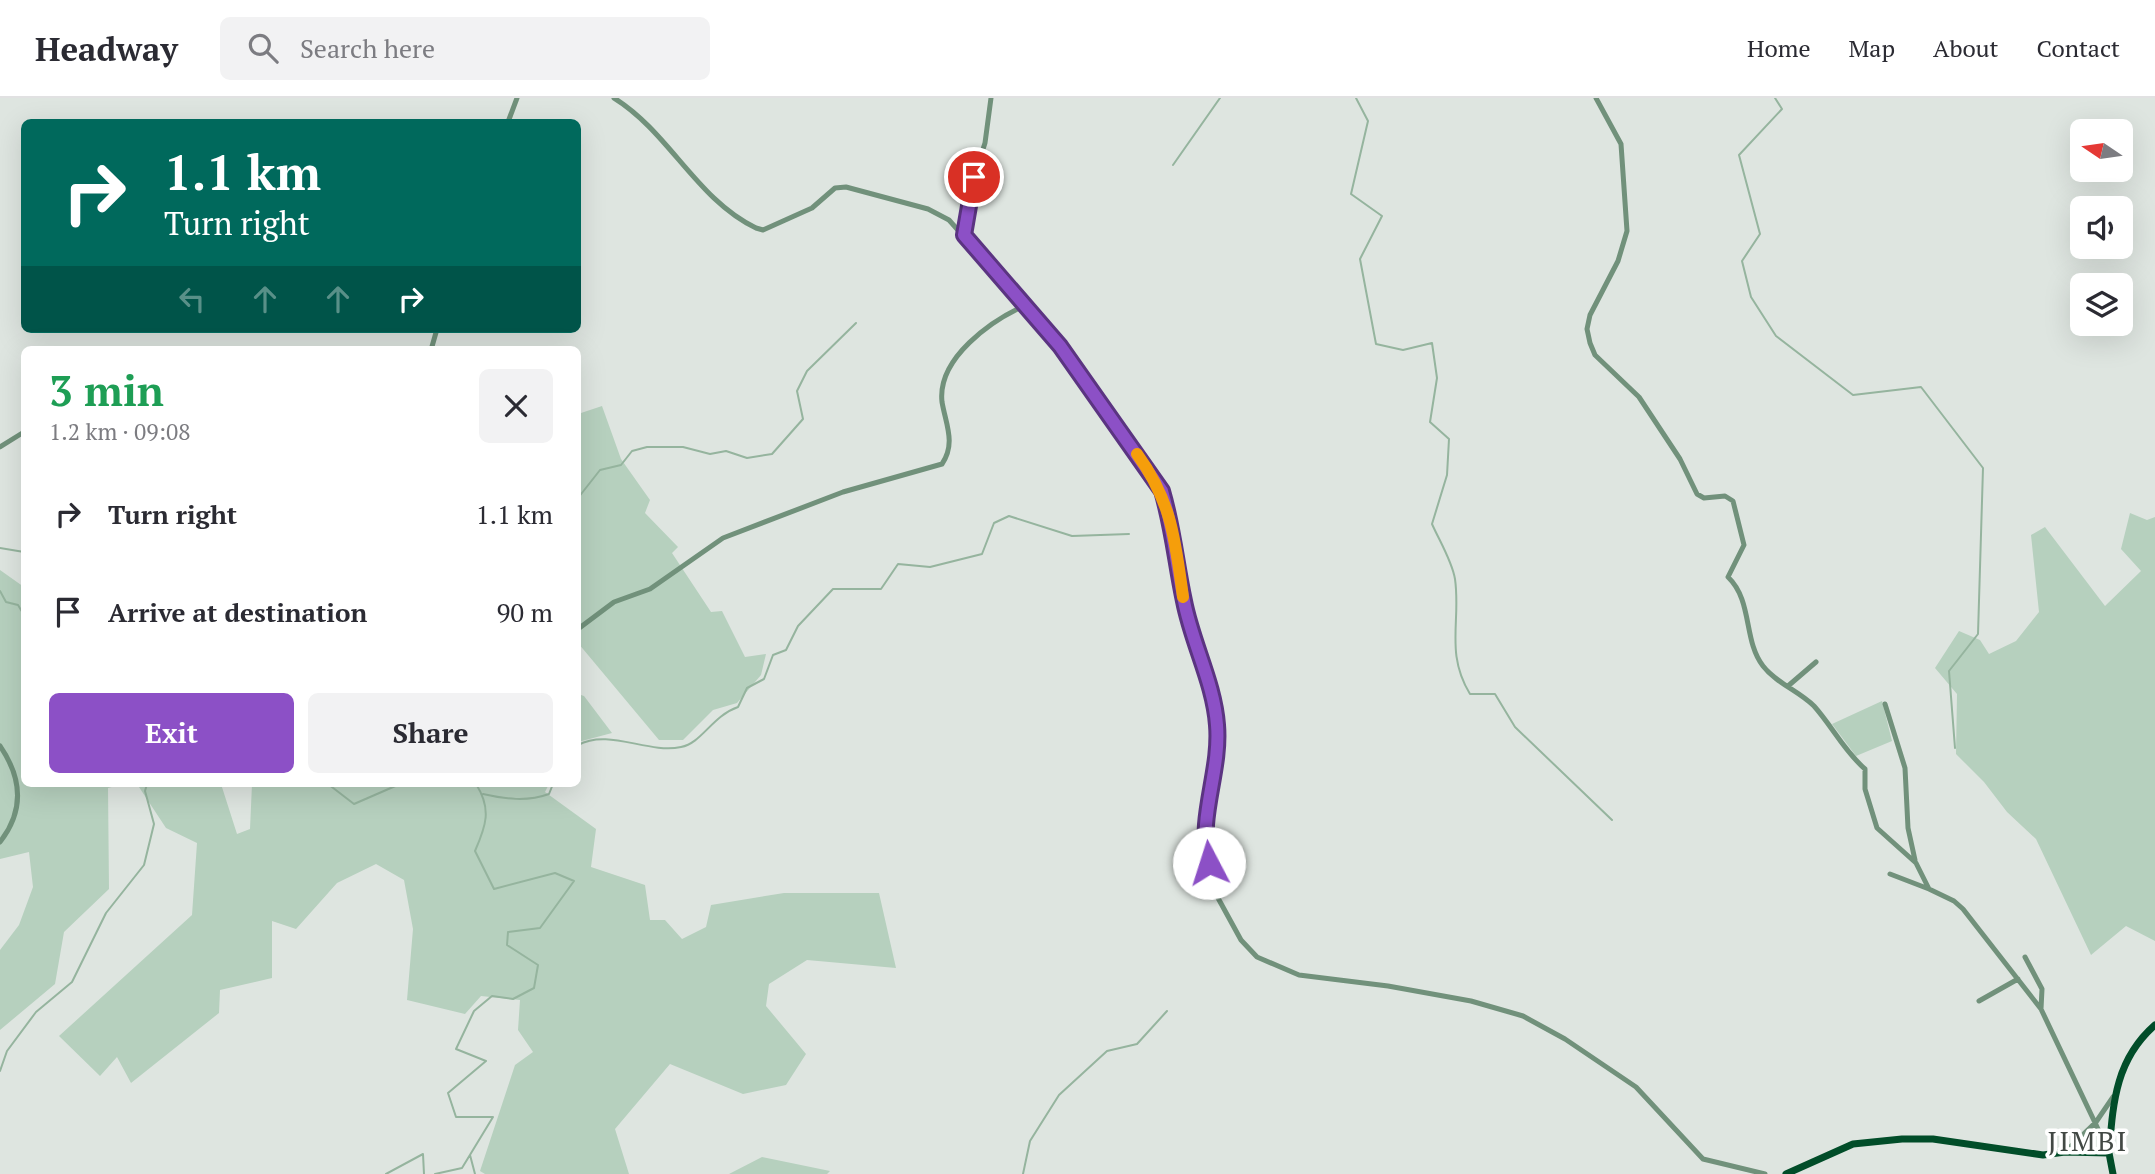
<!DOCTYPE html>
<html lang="en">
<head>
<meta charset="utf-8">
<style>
  :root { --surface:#fff; --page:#f2f2f3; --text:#2b2b33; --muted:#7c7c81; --line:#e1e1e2; --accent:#8c50c6 }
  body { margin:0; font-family:"PT Serif",serif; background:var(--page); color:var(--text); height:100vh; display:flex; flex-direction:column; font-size:26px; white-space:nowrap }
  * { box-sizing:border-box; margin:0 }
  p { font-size:23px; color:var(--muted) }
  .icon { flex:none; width:38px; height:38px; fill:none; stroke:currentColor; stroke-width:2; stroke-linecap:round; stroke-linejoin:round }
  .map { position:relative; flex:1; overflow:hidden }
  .sheet { position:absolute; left:21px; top:248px; width:560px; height:441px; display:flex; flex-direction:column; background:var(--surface); border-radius:10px; box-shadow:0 7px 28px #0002 }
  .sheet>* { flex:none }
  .hud { position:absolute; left:21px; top:21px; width:560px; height:214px; border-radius:10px; box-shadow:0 7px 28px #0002; background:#00695c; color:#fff; overflow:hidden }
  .needle { width:46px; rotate:283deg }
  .tools { position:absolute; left:2070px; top:21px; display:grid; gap:14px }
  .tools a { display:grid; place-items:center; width:63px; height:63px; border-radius:10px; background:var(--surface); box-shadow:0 7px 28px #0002; font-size:35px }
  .pin { position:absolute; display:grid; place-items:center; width:60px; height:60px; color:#fff; margin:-30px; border:4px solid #fff; border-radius:50%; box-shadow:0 2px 7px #0007 }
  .me { position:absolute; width:77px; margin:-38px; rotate:355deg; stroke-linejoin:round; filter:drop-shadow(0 0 5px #0008) }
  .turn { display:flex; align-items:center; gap:24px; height:147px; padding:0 28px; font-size:32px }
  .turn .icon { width:91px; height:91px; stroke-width:2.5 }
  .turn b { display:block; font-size:49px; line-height:60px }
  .lanes { display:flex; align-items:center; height:66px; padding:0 28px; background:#0003; justify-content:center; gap:35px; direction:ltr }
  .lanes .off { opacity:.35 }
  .round { display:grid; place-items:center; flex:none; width:74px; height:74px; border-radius:10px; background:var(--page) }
  .overview { display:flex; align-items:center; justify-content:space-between; height:119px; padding:0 28px }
  h1 { font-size:42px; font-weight:700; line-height:52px; color:#1e9e55 }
  .cta { display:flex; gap:14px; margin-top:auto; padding:14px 28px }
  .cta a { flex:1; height:80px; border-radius:10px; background:var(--accent); color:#fff; font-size:28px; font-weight:700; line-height:80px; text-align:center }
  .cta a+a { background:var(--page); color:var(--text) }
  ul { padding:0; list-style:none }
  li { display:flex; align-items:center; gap:21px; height:98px; padding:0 28px }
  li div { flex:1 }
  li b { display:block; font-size:26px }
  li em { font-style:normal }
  header { display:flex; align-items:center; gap:42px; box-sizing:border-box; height:98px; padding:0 35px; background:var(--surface); border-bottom:2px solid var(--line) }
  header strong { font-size:33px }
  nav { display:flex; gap:38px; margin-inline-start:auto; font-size:24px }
  .search { width:490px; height:63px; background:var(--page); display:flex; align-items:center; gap:18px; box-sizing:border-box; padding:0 24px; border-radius:10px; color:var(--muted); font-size:26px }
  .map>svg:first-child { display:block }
  .green { fill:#b6d0be }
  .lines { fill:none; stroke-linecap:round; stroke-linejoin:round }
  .stream { stroke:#95b49e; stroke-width:2 }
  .minor { stroke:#71917b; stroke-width:5 }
  .major { stroke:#014d29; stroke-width:7 }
  .route-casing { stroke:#5b3481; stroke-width:18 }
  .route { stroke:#8c50c6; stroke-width:12 }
  .slow { stroke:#f59e0b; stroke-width:12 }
  .labels { text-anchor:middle; stroke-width:7; stroke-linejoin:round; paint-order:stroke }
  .quarter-label { font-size:28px; letter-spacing:2px; fill:#424844; stroke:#fff }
</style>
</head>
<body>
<header>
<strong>Headway</strong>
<div class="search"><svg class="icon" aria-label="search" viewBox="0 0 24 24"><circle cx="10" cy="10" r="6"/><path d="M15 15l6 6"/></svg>Search here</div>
<nav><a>Home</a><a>Map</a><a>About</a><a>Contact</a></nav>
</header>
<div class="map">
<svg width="2155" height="1076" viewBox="0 0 2155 1076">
  <rect width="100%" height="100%" fill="#dee5e0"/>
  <path class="green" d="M602 308 621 361 650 402 645 415 678 449 672 455 711 514 722 513 745 559 766 556 761 577 737 605 713 612 683 642H659L578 545V316Z
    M2130 415 2147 422 2155 419V843L2126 828 2091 857 2036 741 2007 714 1984 684 1956 656 1957 596 1935 570 1959 533 1980 542 1989 556 2016 543 2039 514 2031 437 2045 429 2105 508 2141 473 2121 451Z
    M0 472 24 489V686H123L108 690 109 791 64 834 55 886 0 932V852L19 827 33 789 29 754 0 761Z
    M578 596 584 598 612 635 578 644Z
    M1882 603 1892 643 1856 658 1832 626Z
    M137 686H221L237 736 250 731 252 686H549L545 694 596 731 591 769 645 787 650 822H665L682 841 706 829 711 807 784 795H879L896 870 807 862 769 886 766 908 806 956 786 987 743 996 670 966 615 1031 629 1076H485L480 1073 515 967 533 954 518 932 520 902 481 898 465 916 407 902 413 831 404 782 376 766 337 785 296 831 272 823V880L220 892 219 915 131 985 117 959 100 978 59 938 192 817 197 745 166 730Z
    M762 1059 830 1073 827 1076H729Z"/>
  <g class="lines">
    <path class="stream" d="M1356 0 1368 23 1351 96 1382 118 1360 161 1376 246 1403 252 1432 245 1437 280 1430 324 1449 341 1447 377 1432 426C1439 442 1452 463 1455 481 1461 523 1445 555 1470 596H1495L1515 629 1612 722
      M1775 0 1782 11 1739 57 1760 136 1742 163 1751 199 1776 238 1853 297 1921 289 1983 370 1978 536 1949 573 1955 650
      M1173 67 1220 0
      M578 400 600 372 621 367 632 353 647 349H683L710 356 726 353 747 360 772 356 803 321 797 293 807 273 856 225
      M0 450 24 454
      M0 493 6 504 18 507 24 517
      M578 647C609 630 647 656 681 649 702 645 712 618 738 609L747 590 764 581 773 557 786 552 798 528 833 491H881L898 466 930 469 982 456 994 425 1009 418 1072 438 1129 436
      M328 686 354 706 400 686
      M483 696C505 701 527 704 549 696L553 686
      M0 973 7 953 36 914 72 884 106 815 144 767 154 726 145 693 147 686
      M470 1057 475 1076
      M386 1076 423 1056 424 1076
      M435 1076 462 1070 493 1019H456L448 995 486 963 456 951 474 913 492 898 513 901 534 890 538 867 507 847 508 834 540 830 574 783 555 775 494 791 475 753C486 728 492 711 476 686
      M1023 1076 1030 1043 1059 997 1107 953 1137 946 1167 913"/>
    <path class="minor" d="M614 0C669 34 697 102 756 130L763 132 812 110 835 90 846 89 928 111 949 122 1061 248 1162 393 1169 417 1184 504 1217 625 1205 752 1218 800 1241 842 1257 859 1299 877 1388 888 1471 903 1523 918 1565 941 1636 989 1703 1061 1765 1076
      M1596 0 1621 46 1627 133 1618 163 1590 217 1587 231 1590 245 1595 257 1639 299 1680 361 1697 396 1704 400 1725 398 1733 403 1744 447 1728 479C1753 503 1743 542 1763 568 1776 585 1799 593 1814 608 1832 628 1844 653 1865 671V691L1877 730 1916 765 1929 791 1954 803 1963 811 2041 911 2108 1052
      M508 24 517 0
      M964 137 974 79 985 45 991 0
      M431 252 437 231
      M0 349 24 334
      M578 531 614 504 650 491 723 440 843 394 942 366C956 345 946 327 942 304 937 260 992 222 1026 207
      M1788 588 1816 564
      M1885 606 1905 670 1908 730 1915 762
      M0 648C22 680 25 712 0 744
      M1890 776 1929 791
      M2025 859 2042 891 2041 911
      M1979 903 2018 881
      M2065 1054 2096 1024 2113 999"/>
    <path class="major" d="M2109 1055 2113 1076
      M1786 1076 1853 1046 1902 1041H1933L2043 1057 2065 1054 2109 1055C2113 1006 2115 962 2155 927"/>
  </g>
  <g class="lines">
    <g class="route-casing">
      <path id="route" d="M974 79 964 137 1060 248 1162 393C1173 430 1176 466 1184 503 1192 545 1214 585 1217 627 1221 674 1197 720 1209 765"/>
    </g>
    <use href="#route" class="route"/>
    <path class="slow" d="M1137 356C1172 404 1175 442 1183 499"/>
  </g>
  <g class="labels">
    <g class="quarter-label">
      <text x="2088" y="1053">JIMBI</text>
    </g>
  </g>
</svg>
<div class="tools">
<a><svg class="needle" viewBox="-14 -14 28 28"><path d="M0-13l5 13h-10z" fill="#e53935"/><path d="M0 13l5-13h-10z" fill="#7c7c81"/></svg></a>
<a><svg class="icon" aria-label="sound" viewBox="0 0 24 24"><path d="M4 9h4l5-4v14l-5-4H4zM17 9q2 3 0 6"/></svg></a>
<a><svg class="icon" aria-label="layers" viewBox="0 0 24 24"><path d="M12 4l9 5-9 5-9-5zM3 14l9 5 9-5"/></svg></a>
</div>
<div class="pin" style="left:974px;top:79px;background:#d93025"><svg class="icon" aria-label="arrive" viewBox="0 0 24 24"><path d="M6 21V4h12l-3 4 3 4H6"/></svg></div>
<svg class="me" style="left:1209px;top:765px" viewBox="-20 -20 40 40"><circle r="19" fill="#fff"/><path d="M0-13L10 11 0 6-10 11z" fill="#8c50c6"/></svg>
<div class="hud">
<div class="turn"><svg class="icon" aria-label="right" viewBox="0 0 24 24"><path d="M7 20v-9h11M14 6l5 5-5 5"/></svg><div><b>1.1 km</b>Turn right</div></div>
<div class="lanes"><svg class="icon off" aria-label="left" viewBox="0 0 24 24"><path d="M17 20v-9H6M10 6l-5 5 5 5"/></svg><svg class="icon off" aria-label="ahead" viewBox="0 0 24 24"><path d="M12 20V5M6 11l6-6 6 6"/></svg><svg class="icon off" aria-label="ahead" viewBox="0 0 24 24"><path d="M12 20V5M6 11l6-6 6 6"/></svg><svg class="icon" aria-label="right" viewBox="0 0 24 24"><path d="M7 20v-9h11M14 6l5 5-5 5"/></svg></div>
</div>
<section class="sheet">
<div class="overview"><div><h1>3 min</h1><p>1.2 km · 09:08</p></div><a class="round"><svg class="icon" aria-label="close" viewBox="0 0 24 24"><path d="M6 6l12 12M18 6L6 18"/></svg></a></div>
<ul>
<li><svg class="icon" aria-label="right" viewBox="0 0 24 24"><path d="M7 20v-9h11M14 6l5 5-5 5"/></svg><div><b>Turn right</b></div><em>1.1 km</em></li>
<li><svg class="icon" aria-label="arrive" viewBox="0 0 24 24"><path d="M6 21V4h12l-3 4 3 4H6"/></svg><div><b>Arrive at destination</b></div><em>90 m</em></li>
</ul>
<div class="cta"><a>Exit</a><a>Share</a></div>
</section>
</div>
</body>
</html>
